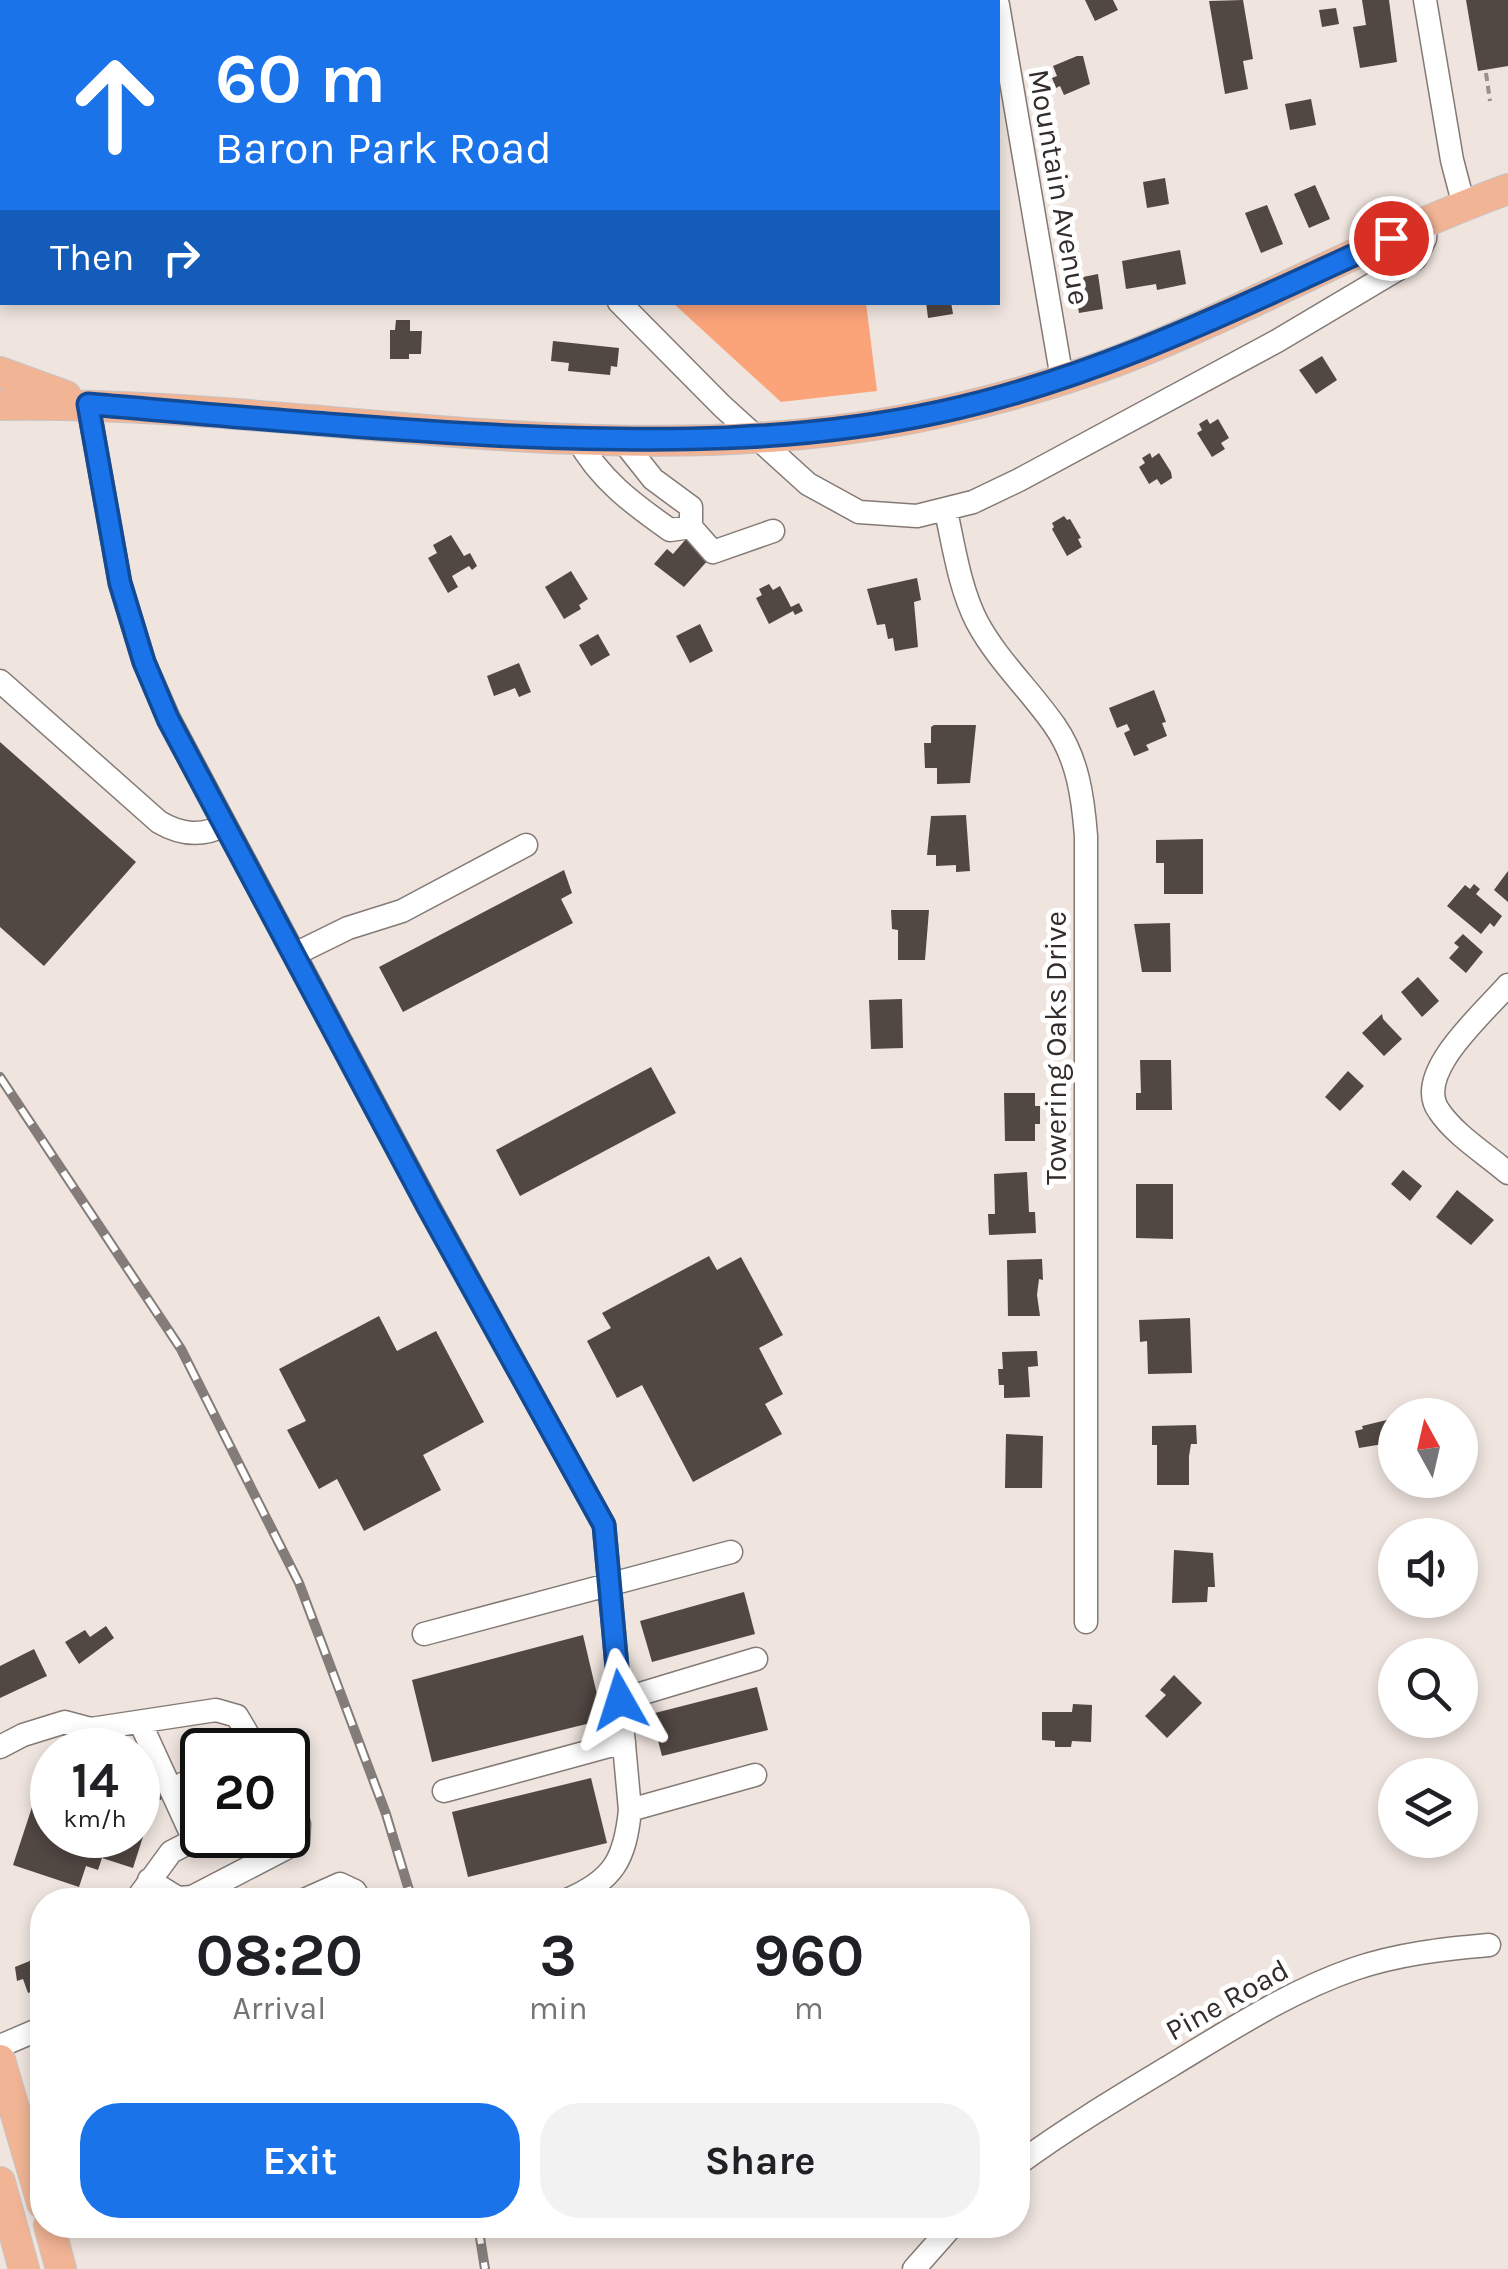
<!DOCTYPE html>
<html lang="en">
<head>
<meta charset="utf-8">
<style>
  :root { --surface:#fff; --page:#f2f2f2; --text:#202124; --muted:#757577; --accent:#1a73e8 }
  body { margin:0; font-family:Karla,sans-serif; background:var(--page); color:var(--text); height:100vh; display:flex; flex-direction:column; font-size:38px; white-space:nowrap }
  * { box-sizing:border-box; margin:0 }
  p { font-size:32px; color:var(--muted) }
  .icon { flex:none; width:55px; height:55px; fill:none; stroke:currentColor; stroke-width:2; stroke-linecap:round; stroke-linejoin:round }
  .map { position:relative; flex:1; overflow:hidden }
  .sheet { position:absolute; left:30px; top:1888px; width:1000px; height:350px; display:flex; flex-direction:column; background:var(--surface); border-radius:40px; box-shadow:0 5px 15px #0003 }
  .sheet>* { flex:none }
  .top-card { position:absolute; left:0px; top:0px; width:1000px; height:305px; box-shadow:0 5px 15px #0003; background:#1a73e8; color:#fff; overflow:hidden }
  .needle { width:65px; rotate:352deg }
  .buttons { position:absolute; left:1378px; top:1398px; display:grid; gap:20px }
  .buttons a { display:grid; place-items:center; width:100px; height:100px; border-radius:50%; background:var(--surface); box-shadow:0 5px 15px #0003; font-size:50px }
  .speed { position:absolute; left:30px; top:1728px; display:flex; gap:20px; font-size:50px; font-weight:700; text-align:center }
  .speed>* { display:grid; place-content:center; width:130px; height:130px; border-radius:50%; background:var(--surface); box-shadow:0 5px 15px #0003; line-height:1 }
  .speed small { font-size:25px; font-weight:400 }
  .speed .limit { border:5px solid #111; border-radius:15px; background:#fff; color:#111 }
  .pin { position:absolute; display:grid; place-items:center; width:85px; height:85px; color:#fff; margin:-42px; border:5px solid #fff; border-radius:50%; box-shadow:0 2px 10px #0007 }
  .me { position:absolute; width:110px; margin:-55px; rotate:354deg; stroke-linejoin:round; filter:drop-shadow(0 0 8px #0008) }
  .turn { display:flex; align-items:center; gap:35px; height:210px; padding:0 50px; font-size:45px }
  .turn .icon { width:130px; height:130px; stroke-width:2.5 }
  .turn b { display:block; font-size:70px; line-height:85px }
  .then { display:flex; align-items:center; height:95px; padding:0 50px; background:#0003; gap:20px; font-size:38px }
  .eta { display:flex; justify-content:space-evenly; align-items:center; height:170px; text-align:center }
  .eta b { font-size:60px; font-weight:700; line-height:70px }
  .primary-button { display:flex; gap:20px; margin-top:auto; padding:20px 50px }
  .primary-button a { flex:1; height:115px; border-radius:40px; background:var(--accent); color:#fff; font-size:40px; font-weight:700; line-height:115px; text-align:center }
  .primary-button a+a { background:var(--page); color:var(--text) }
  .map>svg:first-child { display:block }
  .green { fill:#fba47a }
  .building { fill:#514743 }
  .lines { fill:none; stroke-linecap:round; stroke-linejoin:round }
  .minor-casing { stroke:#847a75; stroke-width:25 }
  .major-casing { stroke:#c6c4c4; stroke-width:32 }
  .path { stroke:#978f8b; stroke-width:4; stroke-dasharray:8 5; stroke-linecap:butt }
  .minor { stroke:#fff; stroke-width:22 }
  .major { stroke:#f1b495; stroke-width:30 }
  .rail-casing { stroke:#847c79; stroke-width:10 }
  .rail { stroke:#fff; stroke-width:6; stroke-dasharray:19; stroke-linecap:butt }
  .route-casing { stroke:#114b97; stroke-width:25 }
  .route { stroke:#1a73e8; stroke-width:18 }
  .labels { text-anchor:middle; stroke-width:10; stroke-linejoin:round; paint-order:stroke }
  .street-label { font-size:30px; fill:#322d2b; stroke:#fff }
</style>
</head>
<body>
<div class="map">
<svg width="1508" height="2269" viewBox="0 0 1508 2269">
  <rect width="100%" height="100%" fill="#efe4de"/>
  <path class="green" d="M630 0H827L828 2H629Z
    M673 303H866L877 391 781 402Z"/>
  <path class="building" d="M1085 0H1113L1118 10 1095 21Z
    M1243 0 1253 59 1243 61 1248 89 1225 94 1209 1Z
    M1362 0H1389L1397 62 1360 68 1353 27 1366 25Z
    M1466 0H1508V66L1478 71Z
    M1336 8 1339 24 1322 27 1319 10Z
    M1077 56H1083L1090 84 1064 95 1060 86 1056 88 1052 78 1057 76 1053 66Z
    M1311 99 1316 125 1290 130 1285 104Z
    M1165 178 1169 204 1147 208 1143 182Z
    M1315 185 1330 219 1309 228 1294 194Z
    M1267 205 1283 244 1261 253 1245 213Z
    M1180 250 1186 284 1157 290 1156 284 1126 289 1122 261Z
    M1098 274 1103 309 1079 313 1073 279Z
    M926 302H951L953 314 928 318Z
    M396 320H410V331H422L421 354H409V359H390V330H395Z
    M553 341 619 348 617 367 611 366 610 375 568 371 569 363 551 361Z
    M1322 356 1337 380 1316 394 1299 370Z
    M1207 419 1210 424 1218 419 1229 438 1221 443 1225 449 1212 457 1197 433 1202 430 1199 424Z
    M1150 453 1152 458 1159 453 1171 472 1172 478 1161 485 1157 479 1149 484 1139 467 1145 463 1142 458Z
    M1064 516 1067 520 1070 519 1081 538 1078 539 1082 547 1067 556 1052 529 1054 527 1052 523Z
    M451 535 464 556 470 553 477 566 472 570 469 566 452 576 458 587 448 593 428 558 437 553 433 545Z
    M686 539 709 559 684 587 654 564 667 549 673 554Z
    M571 571 588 599 579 605 581 609 564 619 545 587Z
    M917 578 921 600 914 602 918 647 895 651 893 638 888 639 885 624 877 625 867 589Z
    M769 584 773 590 780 586 791 607 799 603 803 611 795 615 793 611 769 624 756 598 762 595 759 589Z
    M700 624 713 651 690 663 676 636Z
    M598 634 610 655 591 666 579 645Z
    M519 663 531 692 519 697 515 688 494 696 487 676Z
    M1154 690 1166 722 1162 723 1167 736 1146 745 1149 750 1134 756 1124 733 1130 730 1127 724 1117 728 1109 708Z
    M934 725H976L970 783 937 784V768H925L924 743H931V727Z
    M0 742 136 862 44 966 0 927Z
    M966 815 970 871 956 872V865L936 866V855H927L931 816Z
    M1203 839V894H1164V863H1156V840Z
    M564 870 572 893 561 899 573 923 403 1012 379 967Z
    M1508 871V902L1494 890Z
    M1474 884 1480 889 1476 894 1502 916 1494 927 1490 923 1481 934 1447 906 1465 885 1470 889Z
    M891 910H929L925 960H898V930L892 929Z
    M1170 923 1171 972H1142L1134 924Z
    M1463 934 1483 952 1466 973 1449 958 1459 947 1454 943Z
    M1418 977 1439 1001 1422 1017 1401 992Z
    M902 999 903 1048 871 1049 869 1000Z
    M1382 1014 1383 1019 1402 1039 1384 1056 1362 1033Z
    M1140 1060H1171L1172 1110H1136V1093H1141Z
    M651 1067 676 1113 520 1196 496 1150Z
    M1348 1071 1364 1086 1340 1111 1325 1097Z
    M1004 1093H1035V1106H1040V1124H1035V1141H1005Z
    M1403 1170 1422 1186 1410 1201 1391 1184Z
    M1027 1172 1029 1212H1035L1036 1233 989 1235 988 1214H995L994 1174Z
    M1136 1184H1173V1239L1136 1238Z
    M1457 1190 1494 1220 1471 1245 1436 1217Z
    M709 1256 717 1270 741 1257 783 1335 759 1348 783 1394 765 1404 782 1434 693 1482 642 1385 617 1398 587 1341 611 1328 602 1313Z
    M1042 1259 1043 1280 1039 1279 1037 1295 1040 1316H1008L1007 1260Z
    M379 1316 397 1351 436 1331 484 1422 423 1455 441 1490 364 1531 337 1479 319 1489 287 1430 306 1421 279 1369Z
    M1190 1318 1192 1373 1148 1374 1147 1341 1140 1342 1139 1320Z
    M1037 1351 1038 1366 1028 1367 1030 1397 1004 1398V1385H999L998 1369H1003L1002 1352Z
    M1395 1418V1442L1359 1448 1355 1431 1363 1429 1362 1426Z
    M1196 1425 1197 1444H1191L1189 1456V1485H1157V1445H1152V1426Z
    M1006 1434 1043 1436 1042 1488H1005Z
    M1174 1550 1213 1553 1215 1587H1208L1207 1602 1172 1603Z
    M744 1592 755 1634 652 1662 640 1621Z
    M106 1626 114 1638 79 1664 65 1642 85 1630 90 1637Z
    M583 1635 603 1720 432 1762 412 1680Z
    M34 1649 47 1676 0 1698V1666Z
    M1174 1675 1202 1703 1167 1738 1145 1716 1166 1695 1160 1690Z
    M757 1687 768 1730 662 1756 651 1714Z
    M1073 1704 1092 1705 1091 1742 1072 1741 1071 1747H1055V1741L1042 1740V1712H1072Z
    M591 1778 607 1843 468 1877 452 1812Z
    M158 1781 166 1797 144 1808 149 1818 133 1868 102 1858 98 1870 86 1866 79 1887 13 1865 35 1798 52 1804V1835H138V1792Z
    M37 1958 42 1972V1988L28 1993 23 1979 17 1981 15 1967Z"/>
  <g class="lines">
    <g class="minor-casing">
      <path id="minor" d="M317 0 320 2
        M563 0 564 2
        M1425 0 1452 160 1464 206
        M516 2 519 0
        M998 5 1062 379
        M619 302 722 406 808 484 859 512 917 516 973 502 1019 480 1277 341 1415 259 1425 239 1426 223
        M88 404 120 583 144 662 169 719 429 1207 604 1525 630 1810C625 1859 614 1880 567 1900
        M577 438C599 479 633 504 670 530L691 527V507L653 479 622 440
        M946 511C954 548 960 589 977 622 998 661 1030 690 1055 726 1078 759 1083 798 1086 836V1622
        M691 527 713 552 773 531
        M0 681 159 822C181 835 202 837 225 825
        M295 954 348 928 402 911 526 845
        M1508 985C1484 1013 1412 1074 1439 1111 1455 1135 1486 1154 1508 1173
        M424 1634 731 1552
        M620 1700 756 1659
        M140 1722 194 1840
        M0 1747 23 1735 65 1722 91 1729 216 1710 237 1716 257 1750
        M171 1790 202 1774
        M444 1791 624 1742
        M630 1810 755 1775
        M149 1880 178 1898 192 1897 298 1842 299 1824 288 1802
        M136 1900 171 1852 204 1835
        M304 1900 340 1884 355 1891 360 1900
        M0 2046 42 2028
        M1018 2164C1067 2128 1119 2097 1172 2065 1230 2030 1290 1991 1354 1969 1398 1954 1443 1949 1489 1945
        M914 2269 953 2225"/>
    </g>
    <g class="major-casing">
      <path id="major" d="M0 372 66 396
        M0 405C314 400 629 483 942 412 1003 398 1064 381 1122 359 1253 308 1376 237 1508 189
        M0 2060 42 2203
        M0 2182 24 2269
        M49 2225 61 2269"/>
    </g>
    <path class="path" d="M1486 73 1490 101"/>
    <use href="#minor" class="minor"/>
    <use href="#major" class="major"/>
    <g class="rail-casing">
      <path id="rail" d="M0 1077 181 1349 299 1583 386 1814 412 1900
        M478 2225 485 2269"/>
    </g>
    <use href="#rail" class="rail"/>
  </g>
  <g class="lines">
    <g class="route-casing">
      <path id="route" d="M620 1700 604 1525 428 1207 168 719 144 662 120 583 88 404C229 416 370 429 511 436 655 442 798 443 940 412 1099 378 1244 305 1391 238"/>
    </g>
    <use href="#route" class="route"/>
  </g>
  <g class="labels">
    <g class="street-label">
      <text transform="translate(1059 187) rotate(80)" y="10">Mountain Avenue</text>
      <text transform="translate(1056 1048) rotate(-90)" y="10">Towering Oaks Drive</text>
      <text transform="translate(1227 2000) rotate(-29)" y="10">Pine Road</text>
    </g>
  </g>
</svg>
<div class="buttons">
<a><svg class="needle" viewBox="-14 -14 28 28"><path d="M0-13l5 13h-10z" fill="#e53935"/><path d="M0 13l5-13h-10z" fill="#757577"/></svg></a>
<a><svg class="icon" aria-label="sound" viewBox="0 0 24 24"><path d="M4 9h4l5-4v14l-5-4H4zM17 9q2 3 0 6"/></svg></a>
<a><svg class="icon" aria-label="search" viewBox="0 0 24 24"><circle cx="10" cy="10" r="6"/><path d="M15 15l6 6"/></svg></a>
<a><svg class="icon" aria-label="layers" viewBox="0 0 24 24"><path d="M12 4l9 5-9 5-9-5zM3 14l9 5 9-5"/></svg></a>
</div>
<div class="speed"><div>14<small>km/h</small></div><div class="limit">20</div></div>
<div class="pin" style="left:1391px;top:238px;background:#d93025"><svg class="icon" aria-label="arrive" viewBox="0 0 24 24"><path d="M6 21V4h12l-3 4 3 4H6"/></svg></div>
<svg class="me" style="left:620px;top:1700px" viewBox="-20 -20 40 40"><path d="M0-17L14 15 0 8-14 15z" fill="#1a73e8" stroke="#fff" stroke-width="4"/></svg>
<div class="top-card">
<div class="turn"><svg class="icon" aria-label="ahead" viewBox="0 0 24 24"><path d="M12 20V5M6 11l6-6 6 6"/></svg><div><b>60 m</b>Baron Park Road</div></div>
<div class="then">Then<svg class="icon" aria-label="right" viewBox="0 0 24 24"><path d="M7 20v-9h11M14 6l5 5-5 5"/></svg></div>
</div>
<section class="sheet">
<div class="eta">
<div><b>08:20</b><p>Arrival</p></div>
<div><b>3</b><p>min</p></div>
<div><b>960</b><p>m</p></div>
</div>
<div class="primary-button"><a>Exit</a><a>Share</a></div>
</section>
</div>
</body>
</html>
